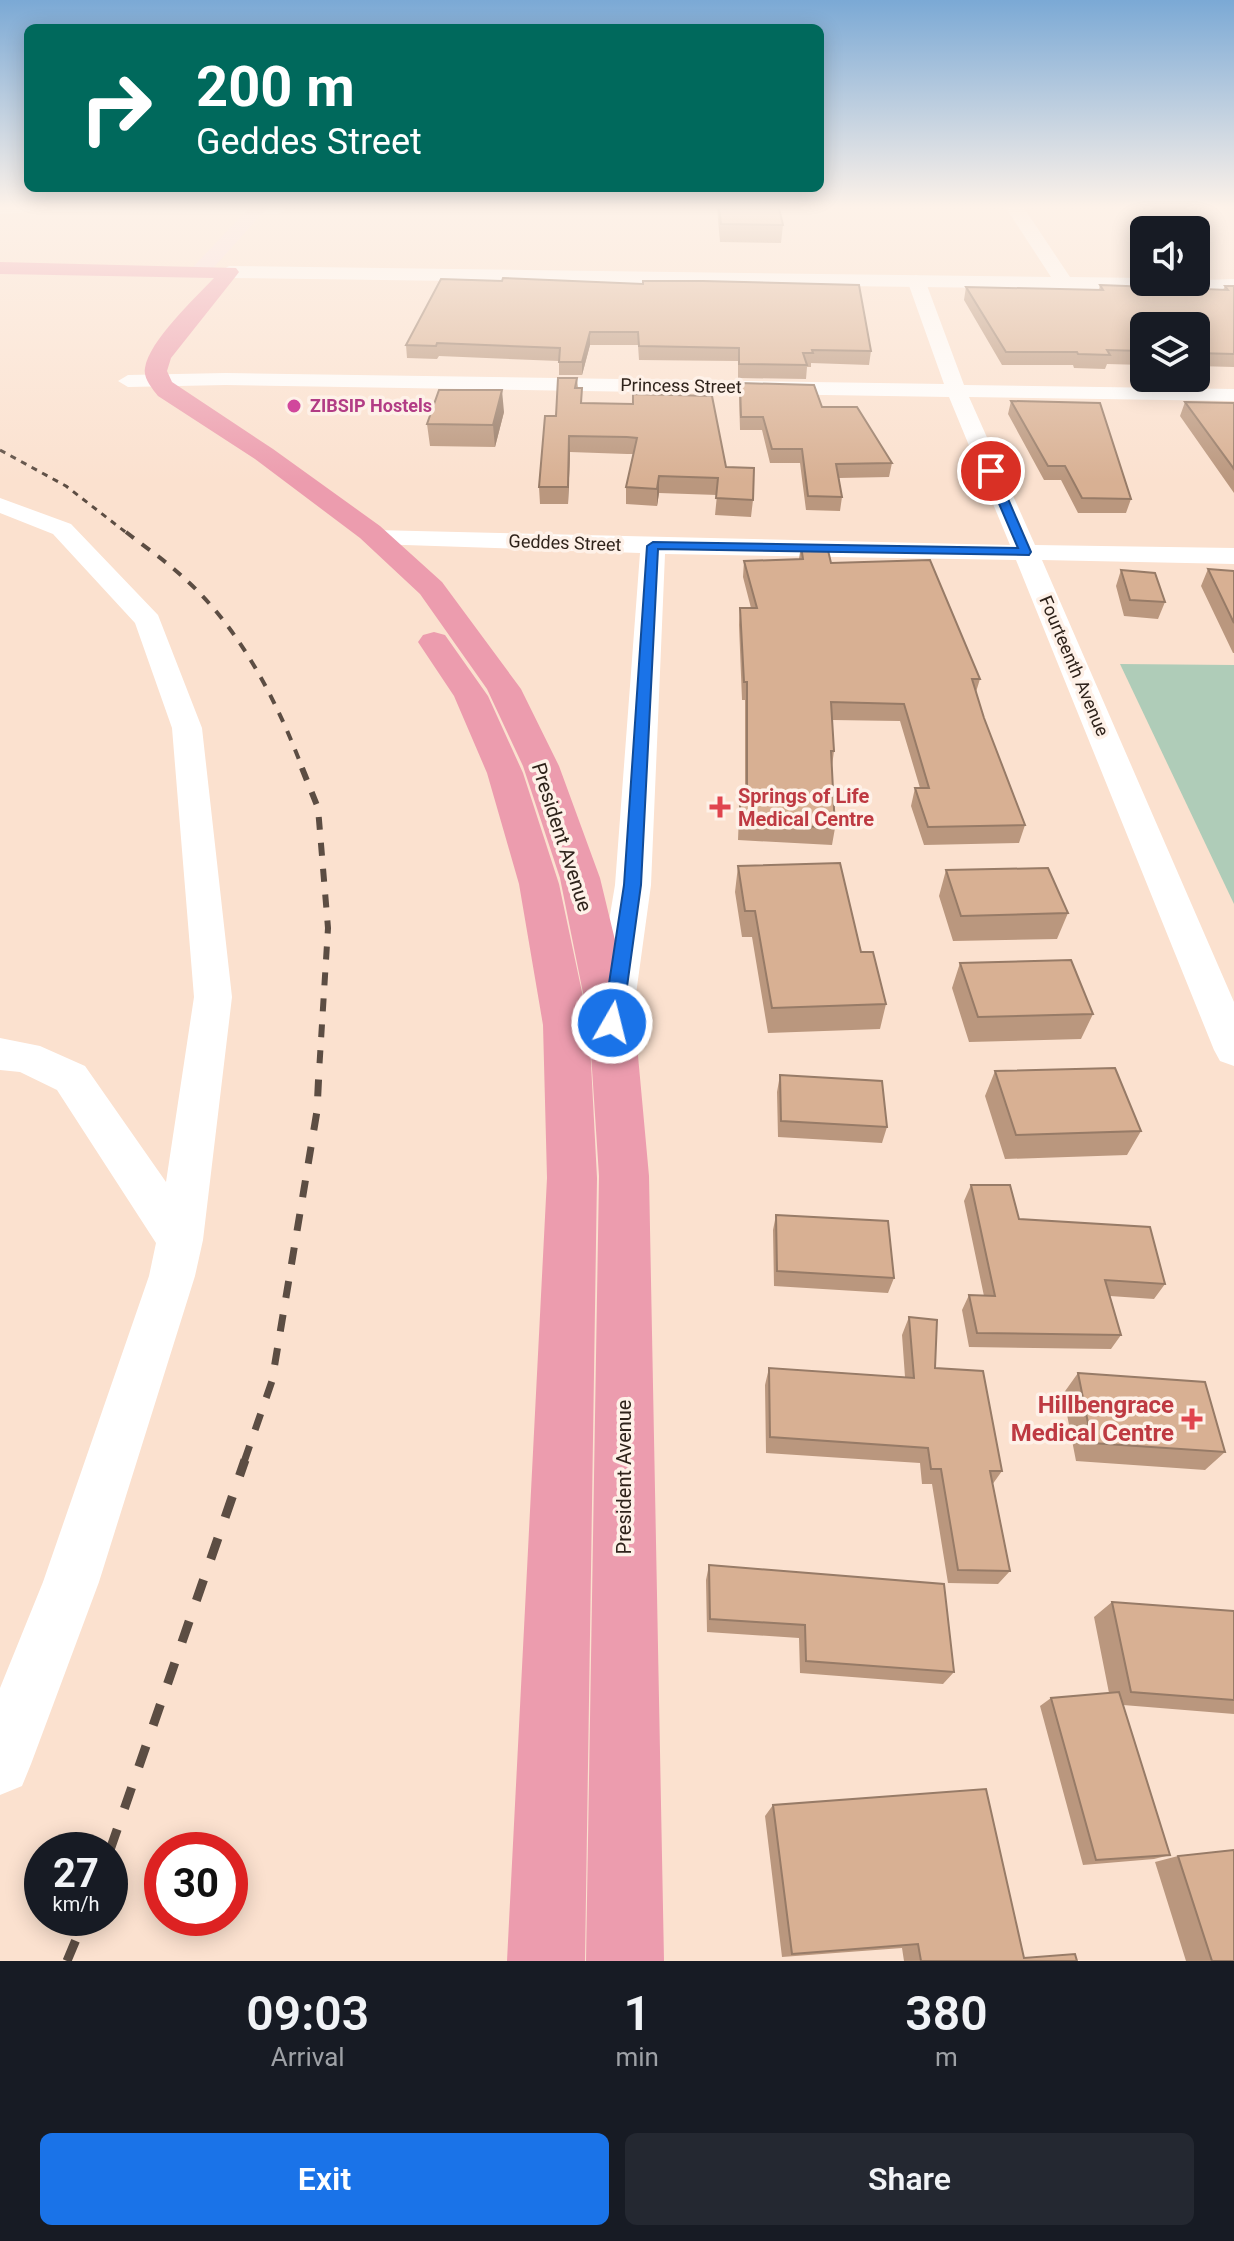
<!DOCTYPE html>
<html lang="en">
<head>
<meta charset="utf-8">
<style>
  :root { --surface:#171b24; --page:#242831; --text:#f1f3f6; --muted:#9ea1a6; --accent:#1a73e8 }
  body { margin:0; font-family:Roboto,sans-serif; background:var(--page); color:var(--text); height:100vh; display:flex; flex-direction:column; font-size:30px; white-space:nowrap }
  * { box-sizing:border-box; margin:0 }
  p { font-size:26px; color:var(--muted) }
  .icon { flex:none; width:44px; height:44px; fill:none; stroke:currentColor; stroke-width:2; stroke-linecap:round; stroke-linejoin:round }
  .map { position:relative; height:1961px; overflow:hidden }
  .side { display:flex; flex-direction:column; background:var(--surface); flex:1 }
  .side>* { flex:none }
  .hud { position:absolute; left:24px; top:24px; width:800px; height:168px; border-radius:12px; box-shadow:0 4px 20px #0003; background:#00695c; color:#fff; overflow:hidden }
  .tools { position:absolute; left:1130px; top:216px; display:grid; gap:16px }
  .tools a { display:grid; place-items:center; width:80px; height:80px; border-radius:12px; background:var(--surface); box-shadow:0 4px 20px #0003; font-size:40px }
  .speed { position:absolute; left:24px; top:1832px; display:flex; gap:16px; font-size:40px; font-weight:700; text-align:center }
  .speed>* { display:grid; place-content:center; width:104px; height:104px; border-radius:50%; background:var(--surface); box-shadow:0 4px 20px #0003; line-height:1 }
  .speed small { font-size:20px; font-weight:400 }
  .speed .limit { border:12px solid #d22; background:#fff; color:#111 }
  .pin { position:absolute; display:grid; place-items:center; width:68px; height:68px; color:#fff; margin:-34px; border:4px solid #fff; border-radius:50%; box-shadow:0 2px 8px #0007 }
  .me { position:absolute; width:88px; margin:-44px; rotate:8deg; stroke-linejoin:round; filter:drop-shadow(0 0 6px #0008) }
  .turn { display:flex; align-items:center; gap:28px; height:168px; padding:0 40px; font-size:36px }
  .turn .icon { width:104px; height:104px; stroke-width:2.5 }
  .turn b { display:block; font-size:56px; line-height:68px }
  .eta { display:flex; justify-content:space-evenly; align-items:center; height:136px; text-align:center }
  .eta b { font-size:48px; font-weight:600; line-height:56px }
  .cta { display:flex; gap:16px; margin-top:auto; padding:16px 40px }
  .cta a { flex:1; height:92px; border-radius:12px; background:var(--accent); color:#fff; font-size:32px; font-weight:600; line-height:92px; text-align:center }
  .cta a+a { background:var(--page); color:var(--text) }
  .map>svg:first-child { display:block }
  .green { fill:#afccb8 }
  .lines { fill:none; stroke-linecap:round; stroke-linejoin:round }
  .minor { fill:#fff; fill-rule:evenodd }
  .tertiary { fill:#fff; fill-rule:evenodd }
  .secondary { fill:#f8dae1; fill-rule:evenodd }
  .trunk { fill:#ec9cae; fill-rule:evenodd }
  .rail-far4 { stroke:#5c4d43; stroke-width:3; stroke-dasharray:6 6; stroke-linecap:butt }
  .rail-far3 { stroke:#5c4d43; stroke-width:4; stroke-dasharray:10 10; stroke-linecap:butt }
  .rail-far2 { stroke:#5c4d43; stroke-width:6; stroke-dasharray:13 13; stroke-linecap:butt }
  .rail-far1 { stroke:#5c4d43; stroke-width:7; stroke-dasharray:17 17; stroke-linecap:butt }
  .rail { stroke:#5c4d43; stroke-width:9; stroke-dasharray:22 22; stroke-linecap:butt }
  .wall { fill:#ba977e }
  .shaded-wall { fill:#977b67 }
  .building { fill:#d8b093; stroke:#977b67; stroke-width:2 }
  .route { fill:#1a73e8; stroke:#114b97; stroke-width:2 }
  .hotel-dot { fill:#d1479c; stroke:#fef1e8; stroke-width:3 }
  .health-dot { fill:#e0444e; stroke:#fef1e8; stroke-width:3 }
  .labels { text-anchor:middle; stroke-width:7; stroke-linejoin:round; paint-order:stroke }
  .far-street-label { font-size:18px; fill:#2f231b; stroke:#fef1e8 }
  .far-hotel-label { font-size:18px; font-weight:bold; fill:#b23c85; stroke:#fef1e8; text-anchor:start }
  .health-label { font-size:20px; font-weight:bold; fill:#be3a42; stroke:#fef1e8; text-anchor:start }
  .street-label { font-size:20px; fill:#2f231b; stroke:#fef1e8 }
  .near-health-label { font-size:24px; font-weight:bold; fill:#be3a42; stroke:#fef1e8; text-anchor:end }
</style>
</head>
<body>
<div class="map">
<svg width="1234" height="1961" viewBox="0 0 1234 1961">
  <rect width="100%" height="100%" fill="#fbe1cf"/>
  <path class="green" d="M1120 664 1234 665V904Z"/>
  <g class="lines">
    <path class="minor" d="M0 208H36L29 212 0 214Z
      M47 208H284L285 210 278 214 54 212Z
      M916 275 925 280 964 385 1234 389V401L969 397 1035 545 1234 548V564L1042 560 1234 1002V1066L1220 1061 1214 1050 1016 560 665 554 651 885 633 1016 627 1027 613 1031 599 1027 593 1016 615 885 640 553 375 544 366 542 363 537 366 532 375 530 1010 545 949 397 226 385 128 387 118 381 128 375 226 373 944 384 907 280Z
      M0 498 71 524 158 615 202 728 232 997 203 1240 195 1276 99 1582 31 1764 22 1786 0 1795V1688L43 1582 149 1276 156 1243 57 1090 20 1072 0 1070V1038L40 1046 85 1066 166 1182 194 997 172 728 135 623 53 534 0 513Z"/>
    <path class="tertiary" d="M1006 208H1024L1070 277 1144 278V282L1234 279V291L229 278 219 272 229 266 1051 277Z"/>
    <path class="secondary" d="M249 208H267L207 275H193L190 271 193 267Z"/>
    <path class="trunk" d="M0 262 236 268 239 272 236 276 171 358 167 371 172 382 273 449 380 526 442 582 521 689 559 766 600 878 635 1023 649 1176 664 1961H586L599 1176 589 1023 560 878 523 766 487 689 420 594 360 538 255 459 158 396C152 388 143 378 145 368 149 341 195 298 214 278L0 274Z
      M434 632 445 635 488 696 523 773 559 884 589 1025 597 1178 585 1961H507L547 1178 543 1025 519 884 487 773 454 696 418 642 423 635Z"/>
    <path class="rail-far4" d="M0 450 66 486 128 534"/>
    <path class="rail-far3" d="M126 532C145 547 166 561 184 578 240 628 277 701 303 770"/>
    <path class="rail-far2" d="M302 768 318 808 328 928 319 1072"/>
    <path class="rail-far1" d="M244 1462 272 1381 317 1111 319 1070"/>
    <path class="rail" d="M110 1850 245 1460
      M67 1961 85 1918"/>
  </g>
  <path class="wall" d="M717 208H779L783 225 781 243 720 242Z
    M441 279 871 351 869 365 811 363V367H807L806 379 738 378V361L639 360 638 345H590L582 375H559V361L439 356 437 359 407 358 406 345Z
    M1100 285 1223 290 1225 286H1234V367L1196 366V326H1144V365L1107 364 1105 369 1074 368 1073 365H1002L964 300 966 287 1099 290Z
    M577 378 578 388 582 403 726 467 753 500 751 517 715 515 717 495 659 493 657 506 626 504V487L633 454H627L570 452 568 504H540L539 487 556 416Z
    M740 383 822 407 892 463 889 477 839 478 842 497 840 511 806 510 800 463H770L762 430H740L739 397Z
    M1011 401 1131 499 1126 513H1078L1061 480H1044L1008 414Z
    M1185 402 1234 403V493L1180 416Z
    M504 412 495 447 430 446 427 424Z
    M801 546 831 563 980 679 976 692 984 718 1025 825 1019 843 924 845 911 806 915 788H920L900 721 832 720 834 751 832 766 835 828 832 845 738 840 740 789H745V700H742L739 625 740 608H751L743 577 744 561 799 559Z
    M1208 569 1234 571V653H1233L1201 586Z
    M1121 570 1165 602 1158 619 1124 616 1116 586Z
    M738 866 861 952 886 1004 880 1029 768 1033 752 937H742L735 892Z
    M946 870 1068 913 1057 939 953 941 939 896Z
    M960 963 1093 1014 1081 1039 969 1042 952 988Z
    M995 1071 1141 1131 1127 1155 1005 1159 985 1096Z
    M780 1075 887 1127 882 1143 778 1137 777 1092Z
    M971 1185 1019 1219 1165 1284 1154 1299 1110 1296 1121 1335 1111 1349 969 1347 962 1310 969 1295 984 1296 964 1201Z
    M776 1215 894 1278 888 1293 774 1286 773 1230Z
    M909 1317 935 1368 1002 1471 992 1485 1010 1571 998 1584 948 1583 932 1484H922L920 1463 766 1453 765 1385 769 1368 905 1377 902 1335Z
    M1078 1373 1225 1452 1205 1470 1076 1461 1063 1394Z
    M709 1565 954 1672 943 1684 800 1673 799 1638 707 1632 706 1580Z
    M1112 1602 1234 1611V1714L1123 1705 1170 1855 1154 1859 1083 1865 1040 1706 1051 1698 1109 1693 1094 1617Z
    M773 1805 1024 1958 1077 1961H904L902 1948 782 1957 765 1816Z
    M1178 1856 1234 1961H1186L1155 1862Z"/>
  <path class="shaded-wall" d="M590 332V345L582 375V362Z
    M502 390 504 412 495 447 493 425Z
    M569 436 570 452 568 504V487Z
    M659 476V493L657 506V489Z"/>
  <path class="building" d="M719 208H779L783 225 721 224Z
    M503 278 643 284V281H703L859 285 871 351 812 350 813 353H803L807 365 739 364V348L639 346 638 332H590L582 362H559L560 348 437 343 436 346 406 345 441 279 502 281Z
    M1100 285 1228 290 1225 286H1234V354L1196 353V326H1144V351L1107 350 1110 355 1078 354 1077 352H1006L966 287 1103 290Z
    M558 378H577L575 388H582L581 403 633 404V394L712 396 726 467 754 468 753 500 716 498 718 478 659 476 657 489 626 487 637 438 627 437 569 436 568 487H539L545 416H556Z
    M740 383 814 385 822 407H857L892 463 836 464 842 497 808 496 802 449H772L763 417H741Z
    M439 390H502L493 425 427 424Z
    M1011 401 1100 403 1131 499 1082 498 1065 466H1048Z
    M1185 402 1234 403V469Z
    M801 546H827L831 563 930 560 980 679H972L984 718 1025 825 928 827 915 788H929L904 704 831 702 834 751H831L835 828 740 822V789H747V682H744L740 608H757L744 561 803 559Z
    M1208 569 1234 571V623Z
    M1121 570 1155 573 1165 602 1130 600Z
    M840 863 861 952H873L886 1004 772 1008 755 911H745L738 866Z
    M1048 868 1068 913 961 916 946 870Z
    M1071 960 1093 1014 978 1017 960 963Z
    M1115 1068 1141 1131 1016 1135 995 1071Z
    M780 1075 882 1081 887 1127 781 1121Z
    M971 1185H1010L1019 1219 1150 1227 1165 1284 1105 1280 1121 1335 977 1333 969 1295 995 1296Z
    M776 1215 888 1221 894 1278 777 1271Z
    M909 1317 937 1320 935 1368 983 1371 1002 1471H990L1010 1571 958 1570 941 1469H931L928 1448 770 1437 769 1368 914 1378Z
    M1078 1373 1205 1382 1225 1452 1092 1443Z
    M709 1565 944 1584 954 1672 806 1661 805 1625 710 1619Z
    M1112 1602 1234 1611V1700L1131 1692Z
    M1119 1692 1170 1855 1096 1860 1051 1698Z
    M986 1789 1024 1958 1075 1954 1077 1961H921L918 1944 792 1954 773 1805Z
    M1234 1850V1961H1212L1178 1856Z"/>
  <linearGradient id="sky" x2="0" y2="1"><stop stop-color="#7ba9d5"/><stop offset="0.43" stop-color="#fdf2e9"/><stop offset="1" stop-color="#fdf2e9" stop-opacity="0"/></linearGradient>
  <rect width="1234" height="482" fill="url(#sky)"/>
  <path class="route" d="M991 468 996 471 1031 552 1029 555 658 549 641 885 622 1023 612 1030 606 1028 603 1023 624 885 647 546 653 542 1018 548 985 471Z"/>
  <circle class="hotel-dot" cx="294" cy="406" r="8"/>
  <g class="health-dot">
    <path d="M716 795h8v8h8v8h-8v8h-8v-8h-8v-8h8z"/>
    <path d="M1188 1407h8v8h8v8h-8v8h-8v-8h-8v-8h8z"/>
  </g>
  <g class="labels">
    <g class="far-street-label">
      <text transform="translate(681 386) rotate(1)" y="6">Princess Street</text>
      <text transform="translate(565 543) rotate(2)" y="6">Geddes Street</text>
      <text transform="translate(1074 666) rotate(67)" y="6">Fourteenth Avenue</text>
    </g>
    <g class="far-hotel-label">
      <text x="310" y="412">ZIBSIP Hostels</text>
    </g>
    <g class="health-label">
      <text x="738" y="803">Springs of Life<tspan x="738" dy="23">Medical Centre</tspan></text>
    </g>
    <g class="street-label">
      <text transform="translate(562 837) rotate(72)" y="7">President Avenue</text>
      <text transform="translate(624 1477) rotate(-90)" y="7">President Avenue</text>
    </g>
    <g class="near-health-label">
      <text x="1174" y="1413">Hillbengrace<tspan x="1174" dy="28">Medical Centre</tspan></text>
    </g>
  </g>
</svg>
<div class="tools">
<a><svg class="icon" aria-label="sound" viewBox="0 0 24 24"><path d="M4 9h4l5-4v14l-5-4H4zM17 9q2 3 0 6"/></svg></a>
<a><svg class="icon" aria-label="layers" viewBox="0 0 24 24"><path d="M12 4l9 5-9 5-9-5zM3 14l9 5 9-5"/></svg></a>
</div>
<div class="speed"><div>27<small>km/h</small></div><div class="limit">30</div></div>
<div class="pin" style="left:991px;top:471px;background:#d93025"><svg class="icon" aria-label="arrive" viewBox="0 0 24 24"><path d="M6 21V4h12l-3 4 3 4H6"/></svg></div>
<svg class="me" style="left:612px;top:1023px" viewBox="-20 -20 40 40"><circle r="17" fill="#1a73e8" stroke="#fff" stroke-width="3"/><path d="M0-11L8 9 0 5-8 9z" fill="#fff"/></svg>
<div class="hud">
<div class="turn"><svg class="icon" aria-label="right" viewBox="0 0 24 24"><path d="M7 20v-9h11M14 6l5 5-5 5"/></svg><div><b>200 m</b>Geddes Street</div></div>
</div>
</div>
<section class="side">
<div class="eta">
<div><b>09:03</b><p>Arrival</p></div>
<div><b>1</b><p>min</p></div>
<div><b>380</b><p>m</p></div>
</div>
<div class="cta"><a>Exit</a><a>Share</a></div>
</section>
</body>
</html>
